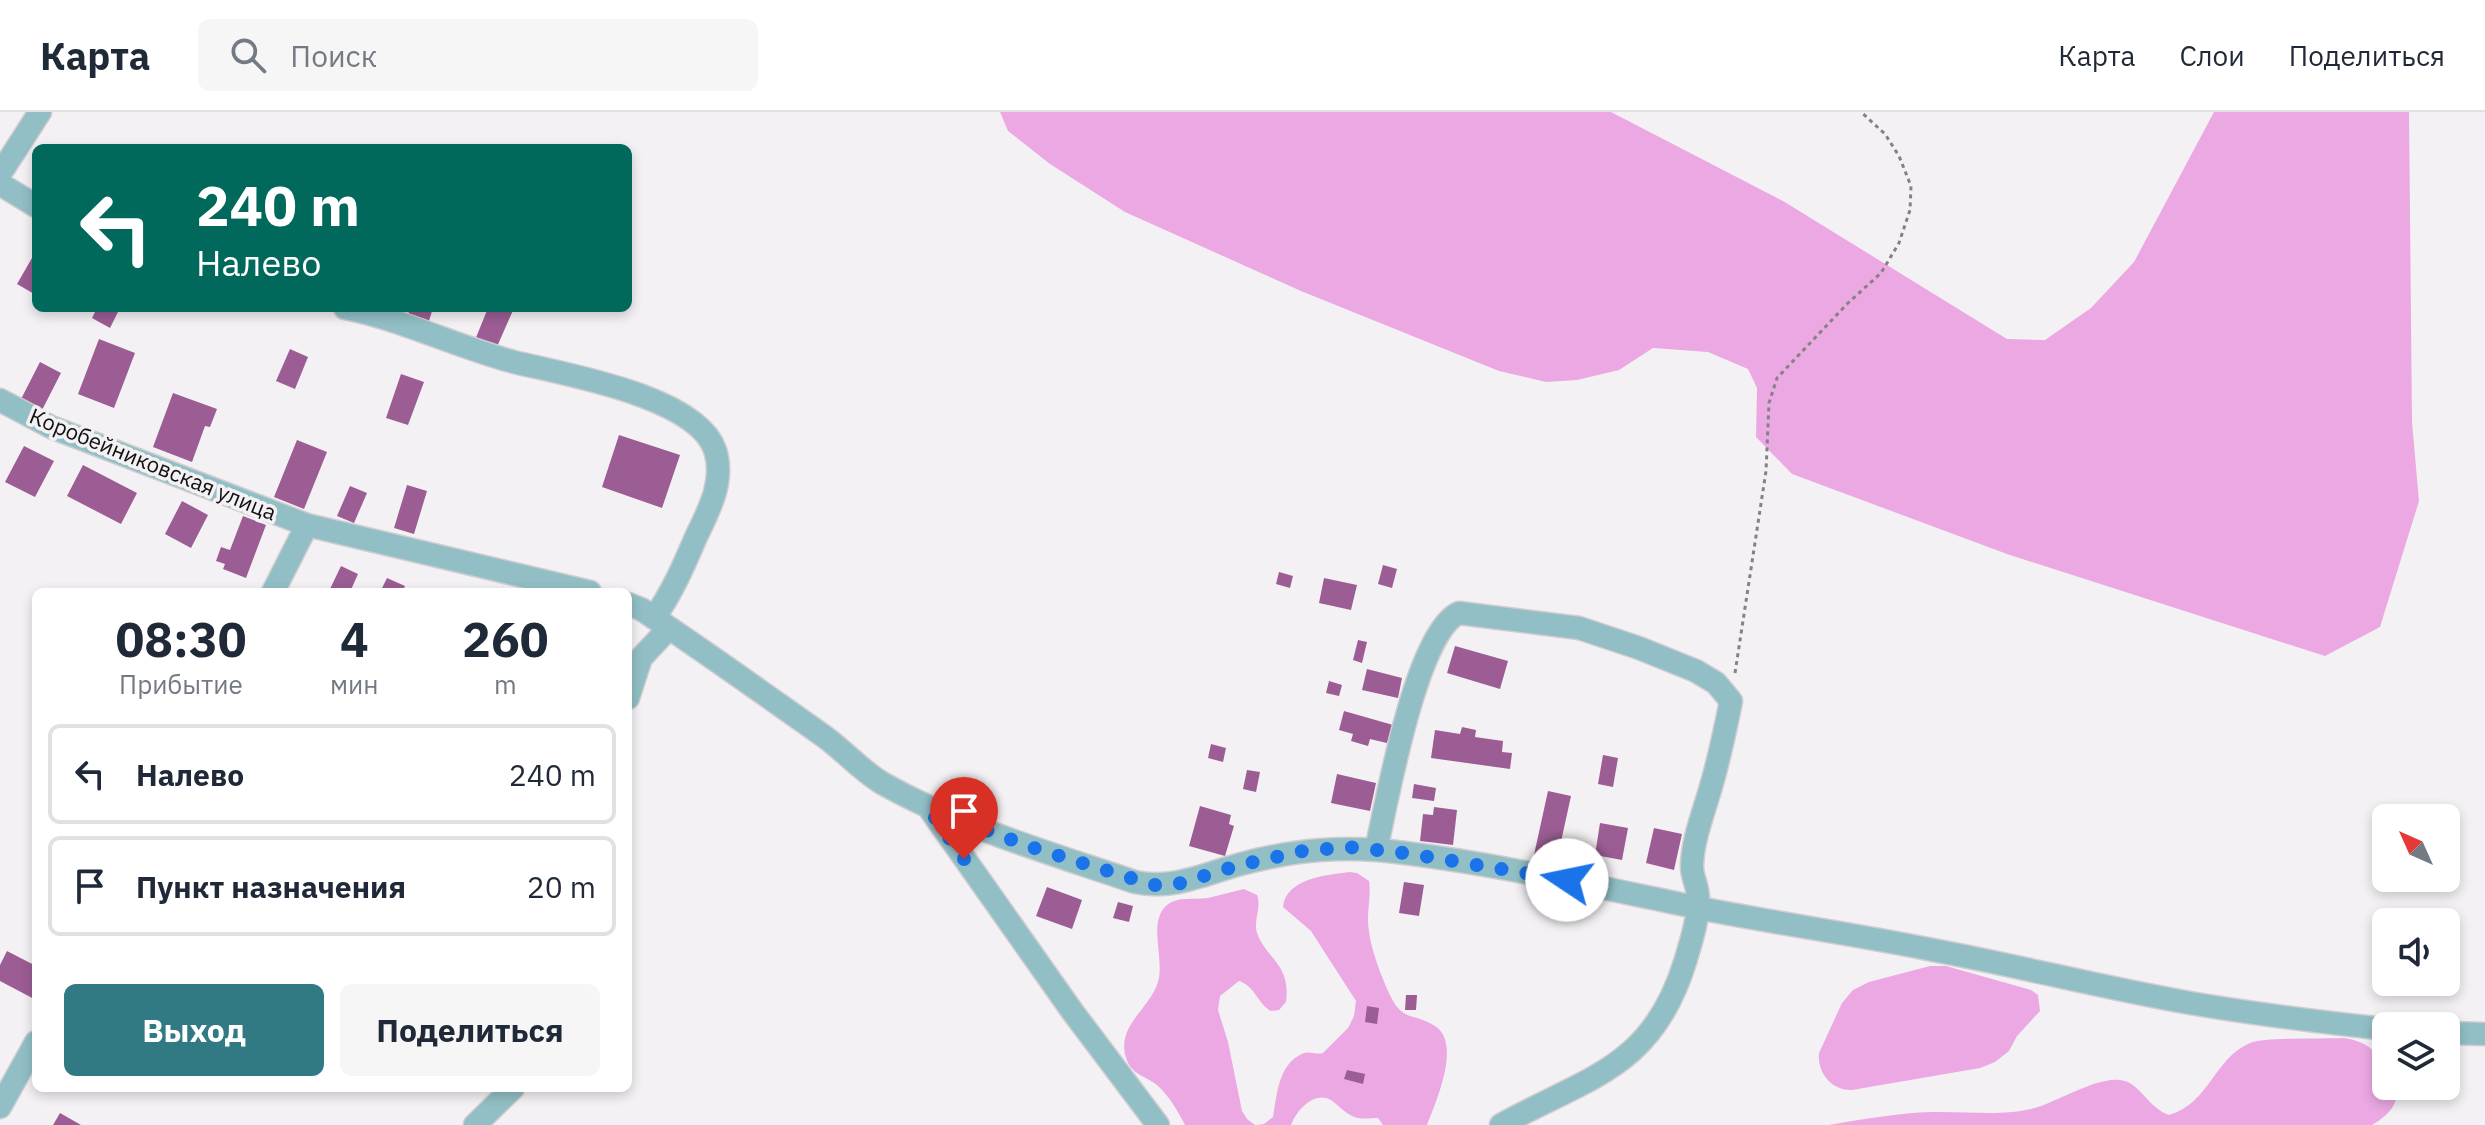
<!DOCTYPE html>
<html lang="ru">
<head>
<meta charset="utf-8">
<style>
  :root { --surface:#fff; --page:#f6f6f7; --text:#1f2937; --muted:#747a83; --line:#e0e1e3; --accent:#327a83 }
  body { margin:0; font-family:"IBM Plex Sans",sans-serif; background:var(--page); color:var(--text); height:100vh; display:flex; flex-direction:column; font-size:30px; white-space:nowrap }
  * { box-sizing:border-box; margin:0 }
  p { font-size:26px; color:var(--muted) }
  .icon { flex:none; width:44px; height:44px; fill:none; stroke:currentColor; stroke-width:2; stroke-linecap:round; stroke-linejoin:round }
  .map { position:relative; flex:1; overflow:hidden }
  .sheet { position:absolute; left:32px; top:476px; width:600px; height:504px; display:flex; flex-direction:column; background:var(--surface); border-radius:12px; box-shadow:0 4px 12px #0003 }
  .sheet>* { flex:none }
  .top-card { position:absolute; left:32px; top:32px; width:600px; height:168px; border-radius:12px; box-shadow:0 4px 12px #0003; background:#00695c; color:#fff; overflow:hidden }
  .needle { width:52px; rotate:315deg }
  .tools { position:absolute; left:2372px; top:692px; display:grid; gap:16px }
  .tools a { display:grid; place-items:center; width:88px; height:88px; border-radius:12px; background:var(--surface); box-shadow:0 4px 12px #0003; font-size:40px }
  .pin { position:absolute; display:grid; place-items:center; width:68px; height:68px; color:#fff; margin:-82px -34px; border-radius:50% 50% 50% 0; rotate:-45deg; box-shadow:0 0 8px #0007 }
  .pin .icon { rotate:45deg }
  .me { position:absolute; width:88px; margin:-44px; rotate:281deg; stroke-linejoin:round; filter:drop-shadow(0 0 6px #0008) }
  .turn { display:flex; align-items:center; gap:28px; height:168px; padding:0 32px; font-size:36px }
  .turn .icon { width:104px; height:104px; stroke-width:2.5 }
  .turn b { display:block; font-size:56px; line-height:68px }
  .eta { display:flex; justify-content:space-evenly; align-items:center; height:136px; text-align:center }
  .eta b { font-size:48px; font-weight:700; line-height:56px }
  .button { display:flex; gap:16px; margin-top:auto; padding:16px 32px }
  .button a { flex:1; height:92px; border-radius:12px; background:var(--accent); color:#fff; font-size:32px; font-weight:700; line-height:92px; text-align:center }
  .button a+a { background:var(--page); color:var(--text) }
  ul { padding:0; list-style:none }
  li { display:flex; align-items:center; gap:24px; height:100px; margin:0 16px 12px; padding:0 16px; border:4px solid var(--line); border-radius:12px }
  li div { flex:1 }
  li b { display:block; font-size:30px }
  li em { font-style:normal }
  header { display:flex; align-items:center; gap:48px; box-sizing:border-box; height:112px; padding:0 40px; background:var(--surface); border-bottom:2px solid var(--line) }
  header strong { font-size:38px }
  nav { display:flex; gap:44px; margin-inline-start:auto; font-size:28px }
  .search { width:560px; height:72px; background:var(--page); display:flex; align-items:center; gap:20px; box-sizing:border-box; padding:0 28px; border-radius:12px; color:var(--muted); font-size:30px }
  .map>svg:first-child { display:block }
  .forest { fill:#eba8e3 }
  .building { fill:#9b5d94 }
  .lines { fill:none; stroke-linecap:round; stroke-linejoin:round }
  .minor-casing { stroke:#d0cdd0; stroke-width:25 }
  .path { stroke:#848284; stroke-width:3; stroke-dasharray:4 4; stroke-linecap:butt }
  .minor { stroke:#91bfc5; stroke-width:22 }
  .route { stroke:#1a73e8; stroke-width:14; stroke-dasharray:0 25.2 }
  .labels { text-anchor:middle; stroke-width:7; stroke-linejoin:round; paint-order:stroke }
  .street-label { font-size:22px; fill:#121112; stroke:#f4f1f4 }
</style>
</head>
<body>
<header>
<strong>Карта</strong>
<div class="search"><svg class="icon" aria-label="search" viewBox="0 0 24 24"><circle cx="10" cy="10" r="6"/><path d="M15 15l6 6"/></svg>Поиск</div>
<nav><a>Карта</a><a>Слои</a><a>Поделиться</a></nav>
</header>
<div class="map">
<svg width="2485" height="1013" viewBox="0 0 2485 1013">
  <rect width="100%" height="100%" fill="#f4f1f4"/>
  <path class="forest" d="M1000 0H1611L1783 89 2007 227 2045 228 2091 196 2134 150 2214 0H2409L2412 310 2419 389 2380 515 2325 544 2007 442 1792 362 1756 325 1757 276 1748 257 1708 240 1653 236 1619 258 1577 268 1546 270 1499 259 1301 179 1125 100 1050 52 1008 19Z
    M1350 760 1357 761 1369 769C1371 782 1368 794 1368 807 1368 830 1379 858 1388 879 1403 912 1411 899 1435 914 1462 931 1436 990 1427 1013H1383L1378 1006C1370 1006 1359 1008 1352 1004 1344 1000 1338 993 1331 988 1314 978 1296 999 1291 1013H1257L1264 1012 1273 1005C1277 983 1278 951 1304 941 1311 939 1316 943 1323 941L1348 916 1354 904 1356 889 1311 819 1283 795C1286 766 1327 763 1350 760Z
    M1244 777 1257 783C1262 796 1253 808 1257 821 1267 848 1291 852 1286 890L1279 898 1271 899C1257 891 1255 874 1239 869L1220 884 1218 898 1228 930 1242 999 1247 1007 1255 1013H1185C1178 999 1169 984 1157 973 1144 963 1132 963 1126 946 1116 913 1150 897 1158 870 1165 847 1147 810 1167 793 1178 784 1195 788 1208 786 1220 783 1232 780 1244 777Z
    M1930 854H1946L2031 878 2038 883 2040 899 2017 924 2009 939 1995 950 1980 956 1852 978C1831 979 1817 960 1819 941L1842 891 1853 878 1869 870Z
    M2343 926C2371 929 2386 946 2386 974H2396C2400 993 2387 1004 2372 1013H1829C1864 1007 1898 1001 1933 1000 1968 999 2005 1005 2038 995 2060 988 2097 965 2120 968 2140 970 2148 996 2169 1003 2209 992 2214 946 2250 931 2265 925 2323 927 2343 926Z"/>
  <path class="building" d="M36 139V183L17 172Z
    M97 196H120L110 216 92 206Z
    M410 196H433L428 212 407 206Z
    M488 196H514L496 237 475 228Z
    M99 227 135 241 114 296 78 282Z
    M290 237 308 245 295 277 276 269Z
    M40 250 61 261 40 302 19 291Z
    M401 262 424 270 408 313 386 306Z
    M173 281 217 297 210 315 205 314 192 350 153 335Z
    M619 323 680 343 662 396 602 375Z
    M297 328 327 340 304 397 274 385Z
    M24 334 54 349 35 385 5 370Z
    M83 353 137 381 121 412 67 384Z
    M407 373 427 379 414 422 394 416Z
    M350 374 367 381 354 411 337 404Z
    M182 389 208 403 191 436 165 422Z
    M243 404 266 413 246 466 223 457 225 452 216 449 221 435 230 438Z
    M1383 453 1397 457 1392 476 1378 472Z
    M341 454 358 462 350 480H337L330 477Z
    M1279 460 1293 464 1290 476 1276 472Z
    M387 466 405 474 402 480H380Z
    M1324 466 1357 473 1351 498 1319 491Z
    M1358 528 1367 530 1362 551 1353 548Z
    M1455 534 1508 549 1500 577 1447 561Z
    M1367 557 1402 566 1398 586 1362 578Z
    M1329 569 1342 573 1339 584 1326 581Z
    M1344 599 1393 613 1387 631 1370 627 1368 634 1351 629 1353 622 1339 618Z
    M1462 615 1476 618 1475 625 1503 629 1502 640 1512 641 1510 657 1431 646 1435 618 1460 622Z
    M1211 632 1226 636 1223 650 1208 646Z
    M1603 643 1618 646 1613 675 1598 672Z
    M1247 658 1260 660 1256 680 1243 677Z
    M1337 662 1376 671 1370 699 1331 691Z
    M1414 672 1436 676 1434 689 1412 686Z
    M1548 679 1571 684 1557 748 1534 743Z
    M1200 694 1231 703 1229 712 1234 714 1225 744 1189 734Z
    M1434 695 1457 698 1453 733 1420 729 1423 702 1433 703Z
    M1600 711 1628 716 1622 748 1595 743Z
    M1654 716 1682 722 1674 758 1646 751Z
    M1404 770 1424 773 1419 804 1399 801Z
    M1047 775 1082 788 1072 817 1036 804Z
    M1118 790 1133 794 1129 810 1113 806Z
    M7 839 36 854V888L0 869V853Z
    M1406 883H1417L1416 898H1405Z
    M1367 894 1379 896 1377 912 1365 910Z
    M1347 958 1365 962 1363 972 1344 967Z
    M60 1001 81 1013H53Z"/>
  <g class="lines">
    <g class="minor-casing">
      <path id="minor" d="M0 62 40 0
        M0 72 36 94
        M345 196C404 208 457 235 514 250 563 262 697 284 715 338 725 369 709 398 696 425 684 453 672 481 654 506
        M0 288 51 315 307 413 590 480
        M273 480 307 413
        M628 492 641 497C703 538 764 582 825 625 844 639 862 659 882 671 960 715 1050 741 1135 770 1174 778 1204 762 1241 752 1297 737 1347 733 1405 741 1502 753 1598 775 1694 795 1773 811 1854 822 1933 838 2019 854 2104 876 2190 891 2255 902 2320 910 2386 917
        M628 586 641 546 669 516
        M929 696 1072 899 1158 1013
        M1376 738C1387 690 1416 520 1459 501L1579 516 1639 536 1696 559 1716 571 1731 589C1725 619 1719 648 1710 678 1703 702 1692 730 1692 755 1692 765 1698 775 1698 785 1699 806 1691 830 1685 850 1652 957 1587 965 1501 1013
        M2446 921 2485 922
        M0 995 36 930
        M475 1013 513 976"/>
    </g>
    <path class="path" d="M1735 561 1766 359 1769 291 1777 266 1847 192 1881 161 1899 131 1910 98 1911 74 1899 44 1885 22 1861 0"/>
    <use href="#minor" class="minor"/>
  </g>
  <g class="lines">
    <path class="route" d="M964 747 928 696 1031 735 1153 773H1174L1240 753 1303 739 1348 735 1405 741 1567 768"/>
  </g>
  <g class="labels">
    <g class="street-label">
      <text transform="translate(153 352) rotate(22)" y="8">Коробейниковская улица</text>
    </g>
  </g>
</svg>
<div class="tools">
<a><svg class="needle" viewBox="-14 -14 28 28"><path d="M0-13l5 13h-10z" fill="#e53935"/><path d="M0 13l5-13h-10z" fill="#747a83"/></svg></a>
<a><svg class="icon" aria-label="sound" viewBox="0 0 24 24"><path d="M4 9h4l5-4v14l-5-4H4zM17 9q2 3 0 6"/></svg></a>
<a><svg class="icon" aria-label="layers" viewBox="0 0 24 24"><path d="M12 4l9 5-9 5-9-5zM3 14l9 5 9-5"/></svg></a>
</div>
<div class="pin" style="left:964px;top:747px;background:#d93025"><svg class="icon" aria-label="arrive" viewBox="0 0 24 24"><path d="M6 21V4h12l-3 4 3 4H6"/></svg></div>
<svg class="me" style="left:1567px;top:768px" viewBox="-20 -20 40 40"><circle r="19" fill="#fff"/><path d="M0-13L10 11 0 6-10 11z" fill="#1a73e8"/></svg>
<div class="top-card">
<div class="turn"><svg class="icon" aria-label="left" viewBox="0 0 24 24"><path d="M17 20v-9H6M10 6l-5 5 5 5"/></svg><div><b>240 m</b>Налево</div></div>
</div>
<section class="sheet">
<div class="eta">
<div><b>08:30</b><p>Прибытие</p></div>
<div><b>4</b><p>мин</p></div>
<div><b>260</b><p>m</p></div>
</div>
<ul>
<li><svg class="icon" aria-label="left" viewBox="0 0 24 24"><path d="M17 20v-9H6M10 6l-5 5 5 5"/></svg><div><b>Налево</b></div><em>240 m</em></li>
<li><svg class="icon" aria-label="arrive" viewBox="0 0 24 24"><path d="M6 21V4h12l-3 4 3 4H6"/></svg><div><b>Пункт назначения</b></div><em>20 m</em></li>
</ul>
<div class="button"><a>Выход</a><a>Поделиться</a></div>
</section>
</div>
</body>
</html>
